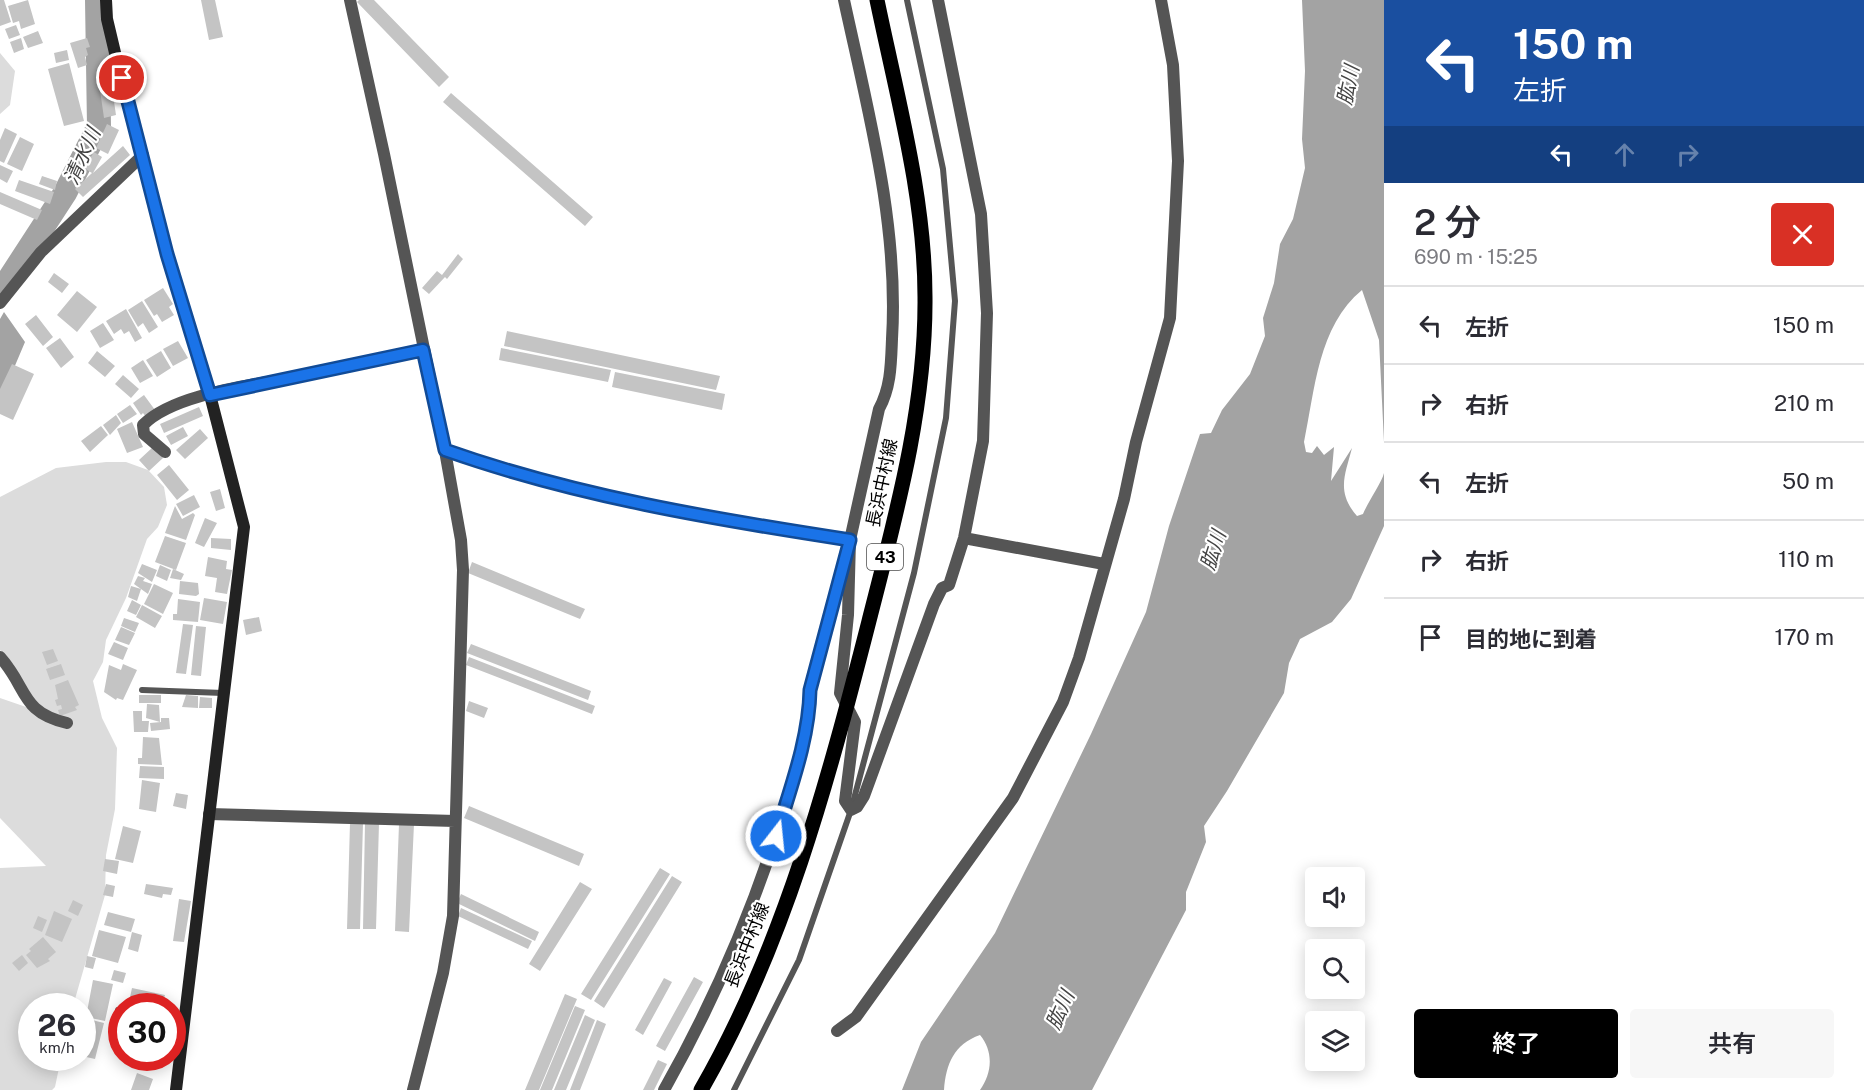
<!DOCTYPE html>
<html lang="ja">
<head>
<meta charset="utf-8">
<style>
  :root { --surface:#fff; --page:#f7f7f7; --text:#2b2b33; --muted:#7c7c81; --line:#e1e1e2; --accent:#000 }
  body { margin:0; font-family:"Public Sans","Noto Sans JP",sans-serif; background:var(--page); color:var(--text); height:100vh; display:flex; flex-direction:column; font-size:22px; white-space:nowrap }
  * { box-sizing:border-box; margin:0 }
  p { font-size:20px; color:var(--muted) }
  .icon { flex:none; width:33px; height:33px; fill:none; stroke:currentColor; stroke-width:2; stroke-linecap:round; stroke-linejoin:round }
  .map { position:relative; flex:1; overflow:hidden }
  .panel { display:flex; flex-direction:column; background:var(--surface); width:480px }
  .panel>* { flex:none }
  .guide { background:#1a4fa0; color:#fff; overflow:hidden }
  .fabs { position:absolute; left:1305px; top:867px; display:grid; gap:12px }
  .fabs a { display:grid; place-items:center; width:60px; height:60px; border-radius:6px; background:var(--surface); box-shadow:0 3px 15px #0003; font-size:30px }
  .speed { position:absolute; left:18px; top:993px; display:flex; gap:12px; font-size:30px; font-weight:700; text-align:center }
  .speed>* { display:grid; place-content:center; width:78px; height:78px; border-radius:50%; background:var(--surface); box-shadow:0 3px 15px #0003; line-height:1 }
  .speed small { font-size:15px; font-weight:400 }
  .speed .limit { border:9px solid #d22; background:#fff; color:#111 }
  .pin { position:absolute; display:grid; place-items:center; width:51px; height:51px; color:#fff; margin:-26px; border:3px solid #fff; border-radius:50%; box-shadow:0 2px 6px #0007 }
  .me { position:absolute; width:66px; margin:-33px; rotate:16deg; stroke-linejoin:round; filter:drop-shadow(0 0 4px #0008) }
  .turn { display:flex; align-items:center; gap:21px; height:126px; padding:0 30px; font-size:27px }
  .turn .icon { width:78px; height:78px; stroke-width:2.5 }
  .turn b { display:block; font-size:42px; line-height:51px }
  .lanes { display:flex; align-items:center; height:57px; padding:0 30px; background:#0003; justify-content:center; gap:30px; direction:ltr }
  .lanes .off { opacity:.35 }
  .round { display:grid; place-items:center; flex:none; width:63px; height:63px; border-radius:6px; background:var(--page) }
  .summary { display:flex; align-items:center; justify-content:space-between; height:102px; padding:0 30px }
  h1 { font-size:36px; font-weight:600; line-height:45px }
  .cta { display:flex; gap:12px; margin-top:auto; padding:12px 30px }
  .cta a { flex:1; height:69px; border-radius:6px; background:var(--accent); color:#fff; font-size:24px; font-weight:600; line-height:69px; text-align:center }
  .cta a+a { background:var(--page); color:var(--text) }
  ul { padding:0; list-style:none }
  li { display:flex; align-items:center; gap:18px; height:78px; padding:0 30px; border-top:2px solid var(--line) }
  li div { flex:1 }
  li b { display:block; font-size:22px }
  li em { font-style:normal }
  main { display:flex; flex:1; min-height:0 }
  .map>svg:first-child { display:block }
  .green { fill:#dcdcdc }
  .water { fill:#a3a3a3 }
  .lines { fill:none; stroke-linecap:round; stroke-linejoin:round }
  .river { stroke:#a3a3a3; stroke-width:24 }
  .building { fill:#c4c4c4 }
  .lane { stroke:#555; stroke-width:6 }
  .street { stroke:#555; stroke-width:12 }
  .secondary { stroke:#222; stroke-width:12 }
  .primary { stroke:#000; stroke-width:15 }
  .route-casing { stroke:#114b97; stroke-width:15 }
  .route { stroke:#1a73e8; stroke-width:10 }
  .labels { text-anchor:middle; stroke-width:4.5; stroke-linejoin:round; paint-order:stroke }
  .shield { fill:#fff; stroke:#4c4c4c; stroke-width:1.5 }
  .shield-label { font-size:16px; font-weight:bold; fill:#000 }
  .street-label { font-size:18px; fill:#000; stroke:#fff }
  .water-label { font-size:20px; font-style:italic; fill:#444; stroke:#fff }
</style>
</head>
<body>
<main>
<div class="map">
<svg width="1384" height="1090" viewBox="0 0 1384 1090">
  <rect width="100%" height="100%" fill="#fff"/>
  <path class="green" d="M0 53 15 71 10 105 0 114Z
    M106 462H126L148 470 164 487 167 505 158 527 147 539 126 598 106 640 103 662 93 681 102 718 117 748 115 809 106 855 105 895 73 1006H32V1058H61L55 1087 52 1090H0V868L46 866 0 818V698L29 708 14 665 0 650V497L56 468Z"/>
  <path class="water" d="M1302 0H1384V442L1379 340 1362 290C1318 326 1315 390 1304 442L1306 452 1312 453 1317 446 1324 455 1334 447 1331 481 1352 448C1345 475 1336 492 1357 516L1363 514C1368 502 1382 482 1384 473V526L1351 599 1332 622 1300 639 1289 663 1284 693 1227 791 1204 826 1206 842 1186 892V910L1092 1090H980C992 1073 994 1052 980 1035 954 1044 946 1064 944 1090H902L921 1042 995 933 1091 734 1146 612 1169 526 1200 434 1211 433 1222 410 1250 374 1265 336 1263 318 1274 283 1280 244 1293 219 1305 168 1302 139 1305 71Z
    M4 312 25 342 0 401V319Z"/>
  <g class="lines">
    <path class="river" d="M0 293 65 193 99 126 97 0"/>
  </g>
  <path class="building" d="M0 0H4L11 22 0 26Z
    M28 0 35 24 21 29 19 21 13 23 8 6Z
    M201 0H215L223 37 209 40Z
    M359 0H374L449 77 439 87 357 2Z
    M16 25 20 35 9 39 5 29Z
    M38 31 43 43 28 48 23 37Z
    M21 38 24 49 14 53 10 42Z
    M87 38 90 47 86 48 88 55 85 57 87 65 78 68 70 43Z
    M67 50 69 60 56 63 54 53Z
    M69 63 84 121 64 126 48 69Z
    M112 88 116 115 104 118 100 90Z
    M451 93 593 217 585 226 443 102Z
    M107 124 119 130 108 154 96 148Z
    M5 128 17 134 4 163 0 161V140Z
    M20 137 34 144 22 171 7 164Z
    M123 146 130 155 83 197 75 189 92 173 84 168 94 152 102 157 93 173Z
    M0 165 13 171 7 183 0 179Z
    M42 176 57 181 55 190 39 184Z
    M19 180 54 192 50 204 15 191Z
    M0 192 42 210 37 220 0 204Z
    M458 254 463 259 447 279 445 277 429 294 422 288 437 271 442 275Z
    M54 273 69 284 62 293 48 282Z
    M163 288 173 304 169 307 174 315 162 322 157 314 154 316 144 300Z
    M77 291 97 307 77 332 57 315Z
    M142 301 158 327 149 333 143 323 138 327 128 310Z
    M126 309 142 338 135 342 129 331 124 334 121 329 114 334 106 321Z
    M36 315 53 337 43 346 25 324Z
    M103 323 114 340 100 348 90 331Z
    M507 331 720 376 716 390 504 346Z
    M60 338 74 357 61 368 46 348Z
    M178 341 188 358 173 366 163 349Z
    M501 348 611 370 608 382 499 360Z
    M97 351 115 366 105 377 88 363Z
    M161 351 171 368 157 377 146 360Z
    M143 360 153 376 140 383 131 368Z
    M12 364 34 374 13 420 0 414V389Z
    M615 372 725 394 722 410 612 387Z
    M123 375 139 389 131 398 115 384Z
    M144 395 155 410 146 417 143 413 141 415 133 403Z
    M130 405 137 414 123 423 117 414Z
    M199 407 203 416 164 433 160 424Z
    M116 415 121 423 110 435 103 425Z
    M132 422 143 447 127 453 117 429Z
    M101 426 108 435 90 452 81 441Z
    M183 427 188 436 171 445 166 436Z
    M200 429 208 438 185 459 176 450Z
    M153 447 163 458 149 471 139 460Z
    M169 465 189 490 177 500 157 475Z
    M220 489 225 508 216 511 210 492Z
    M194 495 200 507 183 516 176 504Z
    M175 506 182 519 193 513 195 515 186 540 165 533Z
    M205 518 217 523 204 547 195 543Z
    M165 536 186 543 176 570 155 562Z
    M211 538 231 539V550L211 548Z
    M208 557 227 561 226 569 232 570 227 594 215 592 217 578 205 576Z
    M472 562 585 609 580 619 468 573Z
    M142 564 157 570 152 582 138 573Z
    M160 565 171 570 167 581 156 576Z
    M173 569 184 574 181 580 170 578Z
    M138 576 145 578 143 581 152 584 148 594 134 584Z
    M180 581 198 583 199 594 196 596 179 594Z
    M154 584 173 593 163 614 144 604Z
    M131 586 141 589 137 601 128 597Z
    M204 598 227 602 223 624 200 620Z
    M178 599 200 602 198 622 173 620V614H177Z
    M132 600 141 605 136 615 127 611Z
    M142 605 162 616 155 628 136 617Z
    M259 617 262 631 246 635 243 620Z
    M124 618 139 623 135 632 121 626Z
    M183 624 193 625 186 674 176 673Z
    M196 626 206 627 201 676 191 675Z
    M121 627 135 633 129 645 115 640Z
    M114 642 128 648 123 660 108 654Z
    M471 644 591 691 588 700 467 653Z
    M53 649 58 661 47 665 42 652Z
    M469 657 595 706 592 714 466 665Z
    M61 664 65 675 50 680 46 669Z
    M123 664 137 670 123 700 117 698 116 700 104 692 109 665 121 670Z
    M68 680 79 705 75 707 77 710 60 716 58 710 62 709 61 705 57 706 55 700 58 699 55 685Z
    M139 695H161V703H139Z
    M186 695 198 696V708L182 707Z
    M200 697 212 698V708H199Z
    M469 701 488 708 484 718 466 711Z
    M147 704 159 705 160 722 146 718Z
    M133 711H142V721H149L148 732H134Z
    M161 718H169L170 729 151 731 150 723 161 722Z
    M143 737 159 738 162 765 138 764V758H142Z
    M140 766 164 767V779L139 778Z
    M142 780 160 783 156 812 139 809Z
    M176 793 188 795 186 809 173 806Z
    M469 806 584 854 579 866 464 818Z
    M350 823H363L360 929H347Z
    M365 823H379L376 929H363Z
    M399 824H414L409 932 395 931Z
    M123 826 141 831 133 863 115 859Z
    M105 859 119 861 117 874 103 871Z
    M660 868 670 874 591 1000 581 994Z
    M672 876 682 882 604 1008 594 1001Z
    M580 882 592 889 540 971 529 964Z
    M106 884 115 886 113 897 103 895Z
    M146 884 173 888 171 895 163 894 162 898 144 894Z
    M461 894 539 932 535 941 457 903Z
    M179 899 191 901 184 942 173 941Z
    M73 900 83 905 78 916 68 911Z
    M461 908 532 941 528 949 458 916Z
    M54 911 72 919 62 942 45 935Z
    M108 912 135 919 131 932 104 925Z
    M38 916 47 920 42 932 33 928Z
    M99 930 126 937 118 963 92 956Z
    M132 932 142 935 138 952 128 949Z
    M43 937 56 952 48 959 50 961 37 968 26 955 31 951 29 949Z
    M22 955 28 963 19 971 12 963Z
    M87 956 96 958 93 969 85 967Z
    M114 970 126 973 123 983 111 980Z
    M694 977 703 982 665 1051 656 1046Z
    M664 978 672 982 643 1035 635 1030Z
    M93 980 113 984 105 1021 86 1017Z
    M132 988 165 995 162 1006 129 1002Z
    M565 994 577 999 539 1090H525Z
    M575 1006 585 1010 552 1090H540Z
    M585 1015 595 1020 566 1090H554Z
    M84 1018 104 1023 95 1059 82 1056Z
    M597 1020 606 1024 580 1090H570Z
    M658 1060 667 1064 654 1090H643Z
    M137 1073 153 1079 149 1090H131Z"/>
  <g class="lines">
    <path class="lane" d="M142 690 223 693
      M118 1010 122 1011
      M172 1021 183 1023
      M734 1090 799 960 851 810 914 573 946 418 955 301 943 169 907 0"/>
    <path class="street" d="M350 0 384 154 445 451 461 540 463 570 453 916 443 973 413 1090
      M0 303 41 252 143 155
      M445 451C576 495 713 519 850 540L848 615 840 693 855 722 845 801 851 810 857 807 864 796 934 604 942 588 949 585 964 538 983 441 987 313 981 214 938 0
      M165 452 144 434 143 425C174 393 256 385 300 376 341 367 382 358 423 350
      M964 538 1104 564
      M0 657C28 688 20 712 67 723
      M209 814 455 821
      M837 1031 856 1017 1013 798 1063 702 1079 658 1124 499 1136 442 1170 318 1178 161 1173 65 1161 0
      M664 1090C716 998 758 898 788 797 798 762 809 727 810 690L850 540 879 409C891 387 891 364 892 339 899 225 868 111 844 0"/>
    <path class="secondary" d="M106 0 107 19 121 78 167 254 210 395 244 527 176 1090"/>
    <path class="primary" d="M701 1090C784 946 828 781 869 621 896 515 926 407 925 297 925 197 897 97 877 0"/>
  </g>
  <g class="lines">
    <g class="route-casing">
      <path id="route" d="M122 78 167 254 210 395 423 350 445 450C575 496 713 519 850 540L810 690C809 740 790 789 776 836"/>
    </g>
    <use href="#route" class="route"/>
  </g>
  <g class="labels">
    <rect class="shield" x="867" y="544" width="36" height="26" rx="4.5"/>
    <g class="shield-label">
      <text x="885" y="563">43</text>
    </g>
    <g class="street-label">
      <text transform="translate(882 483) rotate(-78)" y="6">長浜中村線</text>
      <text transform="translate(747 945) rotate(-68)" y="6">長浜中村線</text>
    </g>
    <g class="water-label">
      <text transform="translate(1348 85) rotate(-78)" y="7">肱川</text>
      <text transform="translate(82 156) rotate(-66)" y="7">清水川</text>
      <text transform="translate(1213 550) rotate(-72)" y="7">肱川</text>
      <text transform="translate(1060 1010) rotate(-66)" y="7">肱川</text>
    </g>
  </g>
</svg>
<div class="fabs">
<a><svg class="icon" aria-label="sound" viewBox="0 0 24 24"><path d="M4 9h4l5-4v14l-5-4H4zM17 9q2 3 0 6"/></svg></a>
<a><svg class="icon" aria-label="search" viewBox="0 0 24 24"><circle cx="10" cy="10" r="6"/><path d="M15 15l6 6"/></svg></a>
<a><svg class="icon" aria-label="layers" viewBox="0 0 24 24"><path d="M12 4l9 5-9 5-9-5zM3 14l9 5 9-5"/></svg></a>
</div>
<div class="speed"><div>26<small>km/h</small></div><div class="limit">30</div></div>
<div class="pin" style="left:122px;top:78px;background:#d93025"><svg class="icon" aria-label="arrive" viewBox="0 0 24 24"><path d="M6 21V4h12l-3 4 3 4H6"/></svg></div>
<svg class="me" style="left:776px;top:836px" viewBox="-20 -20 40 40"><circle r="17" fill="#1a73e8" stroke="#fff" stroke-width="3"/><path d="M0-11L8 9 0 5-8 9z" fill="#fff"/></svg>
</div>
<section class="panel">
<div class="guide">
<div class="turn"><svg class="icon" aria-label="left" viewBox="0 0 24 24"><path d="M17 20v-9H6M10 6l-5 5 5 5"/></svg><div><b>150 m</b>左折</div></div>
<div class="lanes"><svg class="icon" aria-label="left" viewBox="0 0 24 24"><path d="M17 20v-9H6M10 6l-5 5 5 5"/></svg><svg class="icon off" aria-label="ahead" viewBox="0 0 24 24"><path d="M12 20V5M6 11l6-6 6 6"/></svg><svg class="icon off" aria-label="right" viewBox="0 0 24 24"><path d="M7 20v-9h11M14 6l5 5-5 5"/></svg></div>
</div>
<div class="summary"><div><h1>2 分</h1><p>690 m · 15:25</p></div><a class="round" style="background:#d93025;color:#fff"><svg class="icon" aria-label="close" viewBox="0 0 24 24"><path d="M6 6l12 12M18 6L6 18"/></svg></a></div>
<ul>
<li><svg class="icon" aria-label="left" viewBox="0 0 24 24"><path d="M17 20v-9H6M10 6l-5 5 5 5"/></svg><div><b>左折</b></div><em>150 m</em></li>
<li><svg class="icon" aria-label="right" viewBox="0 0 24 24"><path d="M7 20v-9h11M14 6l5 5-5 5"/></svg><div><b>右折</b></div><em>210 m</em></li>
<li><svg class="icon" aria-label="left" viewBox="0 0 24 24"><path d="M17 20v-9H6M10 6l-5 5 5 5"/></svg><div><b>左折</b></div><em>50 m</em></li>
<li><svg class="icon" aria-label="right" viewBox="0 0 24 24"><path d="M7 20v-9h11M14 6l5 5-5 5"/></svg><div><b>右折</b></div><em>110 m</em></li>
<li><svg class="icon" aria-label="arrive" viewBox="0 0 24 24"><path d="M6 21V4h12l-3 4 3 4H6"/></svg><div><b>目的地に到着</b></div><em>170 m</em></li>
</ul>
<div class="cta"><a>終了</a><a>共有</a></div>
</section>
</main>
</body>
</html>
